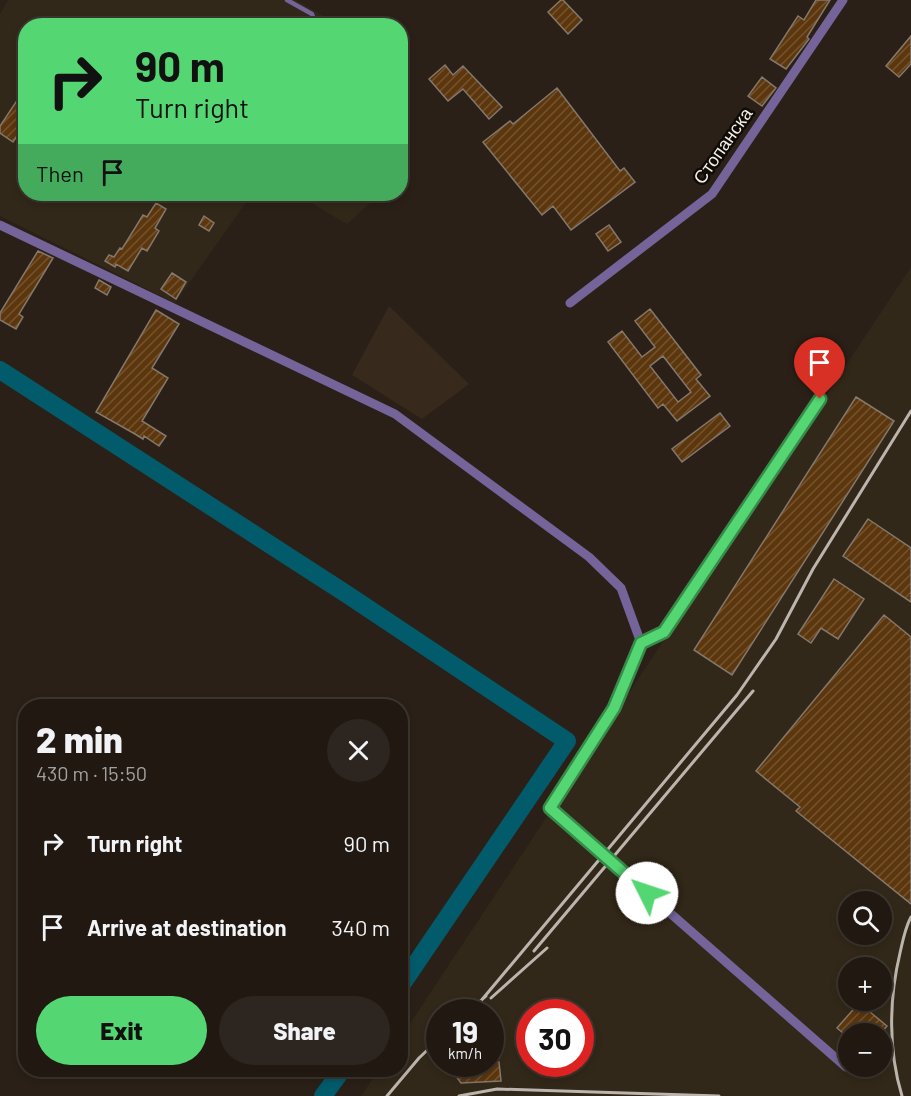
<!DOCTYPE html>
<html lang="en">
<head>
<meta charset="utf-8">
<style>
  :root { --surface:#201811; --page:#2d251f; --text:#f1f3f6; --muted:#a2a09f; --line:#3d3731; --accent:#54d672 }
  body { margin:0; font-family:Barlow,sans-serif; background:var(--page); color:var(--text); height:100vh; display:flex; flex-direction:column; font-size:22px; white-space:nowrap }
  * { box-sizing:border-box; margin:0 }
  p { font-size:20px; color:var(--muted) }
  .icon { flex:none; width:33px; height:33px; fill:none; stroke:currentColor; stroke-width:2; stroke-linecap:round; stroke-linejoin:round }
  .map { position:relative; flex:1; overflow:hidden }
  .drawer { position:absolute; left:18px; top:699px; width:390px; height:378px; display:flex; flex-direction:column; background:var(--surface); border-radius:24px; box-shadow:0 3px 9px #0003,0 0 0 2px var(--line) }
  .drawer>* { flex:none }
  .hud { position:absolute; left:18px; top:18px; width:390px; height:183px; border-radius:24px; box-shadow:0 3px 9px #0003,0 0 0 2px var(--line); background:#54d672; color:#111; overflow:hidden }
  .fabs { position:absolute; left:838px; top:891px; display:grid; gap:12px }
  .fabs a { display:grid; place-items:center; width:54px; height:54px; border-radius:50%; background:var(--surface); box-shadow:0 3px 9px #0003,0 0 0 2px var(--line); font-size:30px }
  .speed { position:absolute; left:426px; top:999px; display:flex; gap:12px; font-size:30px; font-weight:700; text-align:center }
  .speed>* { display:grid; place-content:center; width:78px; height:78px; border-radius:50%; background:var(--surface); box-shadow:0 3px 9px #0003,0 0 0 2px var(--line); line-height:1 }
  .speed small { font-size:15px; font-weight:400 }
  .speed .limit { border:9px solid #d22; background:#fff; color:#111 }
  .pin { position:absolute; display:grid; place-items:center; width:51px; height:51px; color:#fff; margin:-62px -26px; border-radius:50% 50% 50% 0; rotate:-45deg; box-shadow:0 0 6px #0007 }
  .pin .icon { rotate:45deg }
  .me { position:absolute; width:66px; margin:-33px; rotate:311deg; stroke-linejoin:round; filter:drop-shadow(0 0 4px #0008) }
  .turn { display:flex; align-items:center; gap:21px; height:126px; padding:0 18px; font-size:27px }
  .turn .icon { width:78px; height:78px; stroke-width:2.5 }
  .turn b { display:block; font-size:42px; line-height:51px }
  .then { display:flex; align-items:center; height:57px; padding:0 18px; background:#0003; gap:12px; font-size:22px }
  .round { display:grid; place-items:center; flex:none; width:63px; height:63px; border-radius:32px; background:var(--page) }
  .overview { display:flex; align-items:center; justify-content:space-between; height:102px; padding:0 18px }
  h1 { font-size:36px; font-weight:800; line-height:45px }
  .action { display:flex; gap:12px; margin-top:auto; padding:12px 18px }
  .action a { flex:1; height:69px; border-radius:36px; background:var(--accent); color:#111; font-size:24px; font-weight:800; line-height:69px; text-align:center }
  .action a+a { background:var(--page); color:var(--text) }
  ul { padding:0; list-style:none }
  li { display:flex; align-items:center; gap:18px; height:84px; padding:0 18px }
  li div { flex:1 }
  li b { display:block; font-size:22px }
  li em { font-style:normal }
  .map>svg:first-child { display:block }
  .built { fill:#37291b }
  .industrial { fill:#322819; fill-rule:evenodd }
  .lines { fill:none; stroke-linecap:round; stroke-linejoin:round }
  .river { stroke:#025b6b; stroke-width:18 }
  .building { fill:url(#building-hatch); stroke:#84786d; stroke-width:1.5; fill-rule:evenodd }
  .service { stroke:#74649a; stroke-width:4.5 }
  .minor { stroke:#74649a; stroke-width:9 }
  .rail { stroke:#bcb5ae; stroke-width:3 }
  .route-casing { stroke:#378b4a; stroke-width:15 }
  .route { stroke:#54d672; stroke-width:10 }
  .labels { text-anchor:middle; stroke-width:5; stroke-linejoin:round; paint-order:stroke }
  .street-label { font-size:18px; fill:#f6efe9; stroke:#0f0b07 }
</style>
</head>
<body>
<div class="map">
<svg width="911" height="1096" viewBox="0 0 911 1096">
  <defs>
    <pattern id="building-hatch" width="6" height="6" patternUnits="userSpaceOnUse" patternTransform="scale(1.5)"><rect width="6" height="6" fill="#5c360c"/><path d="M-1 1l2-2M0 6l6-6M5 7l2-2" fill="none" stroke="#74532f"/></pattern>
  </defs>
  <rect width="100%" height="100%" fill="#2a2017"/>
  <path class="built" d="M389 306 469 384 422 419 352 375Z"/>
  <path class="industrial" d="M8 0H296L339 25 26 26V194H252L175 303 0 216V14Z
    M296 194H380L347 224Z
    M911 267V1096H361L379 1070H400L401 1037ZM849 902H882V934H849ZM849 968H882V1000H849ZM440 1012H490V1064H440ZM530 1012H580V1064H530ZM849 1034H882V1066H849Z"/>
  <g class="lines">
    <path class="river" d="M0 370 348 595 567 741 400 987
      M323 1096 342 1070"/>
  </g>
  <path class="building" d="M561 0H563L582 20 568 34 548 12Z
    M816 0H830L807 37 809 39 786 69 770 59 798 16 804 20Z
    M911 36V64L899 77 886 66Z
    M445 65 453 75 463 66 502 107 489 119 463 89 448 101 429 79Z
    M762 77 776 88 762 106 748 96Z
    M26 87V123L13 142 0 133V126Z
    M557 88 620 171 624 168 635 182 571 230 553 206 542 215 483 142 510 121 513 124Z
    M156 203 166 209 155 228 159 231 147 251 142 248 128 271 116 264 115 267 105 261 109 255 114 257 120 248 122 249 143 215 147 217Z
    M204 216 214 223 209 231 199 225Z
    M609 225 621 242 608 251 596 234Z
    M38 251 53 258 19 314 23 317 16 329 0 320V313Z
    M172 273 186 282 176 299 161 289Z
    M99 280 111 287 107 295 95 288Z
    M650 309 701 375 696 379 710 396 677 421 663 404 658 408 608 342 622 331 642 357 655 347 635 321ZM663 356 691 392 678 402 650 366Z
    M156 310 179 324 152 368 168 378 142 421 166 436 159 446 144 436 143 439 135 434 96 412Z
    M856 397 894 421 732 675 694 650Z
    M720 413 730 426 682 462 672 449Z
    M868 519 911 548V602L843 556Z
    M834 579 864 599 838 639 821 628 811 643 798 634Z
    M884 615 911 637V904L796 811 800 807 756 771Z
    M859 1003 887 1026 880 1034H849V1038L837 1028Z
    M490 1062H499L501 1081 461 1083 447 1064Z"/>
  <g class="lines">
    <path class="service" d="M287 0 312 14 316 26
      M641 643 664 632 820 399"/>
    <path class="minor" d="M0 225 395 414 589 557 621 588 641 643 614 708 550 808 846 1067
      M570 303 712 194 843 0"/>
    <path class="rail" d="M534 951 753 691
      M491 998 547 948
      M480 1002 737 695 776 639 813 569 911 411
      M468 1012 486 996
      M387 1096 419 1058 440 1038
      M459 1096 497 1089 719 1096
      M902 1096C888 1050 889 999 900 953 903 940 905 928 911 917"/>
  </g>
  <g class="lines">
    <g class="route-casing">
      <path id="route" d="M647 893 550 808 614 708 641 643 664 632 820 399"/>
    </g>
    <use href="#route" class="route"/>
  </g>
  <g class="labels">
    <g class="street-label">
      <text transform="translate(723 146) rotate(-55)" y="6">Стопанска</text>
    </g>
  </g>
</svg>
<div class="fabs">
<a><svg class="icon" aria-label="search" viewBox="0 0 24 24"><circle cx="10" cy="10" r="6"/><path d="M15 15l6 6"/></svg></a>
<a>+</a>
<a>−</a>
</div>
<div class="speed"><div>19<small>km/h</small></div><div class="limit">30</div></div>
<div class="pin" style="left:820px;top:399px;background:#d93025"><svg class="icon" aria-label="arrive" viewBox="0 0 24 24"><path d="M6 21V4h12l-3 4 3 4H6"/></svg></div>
<svg class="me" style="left:647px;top:893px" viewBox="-20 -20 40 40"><circle r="19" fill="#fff"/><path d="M0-13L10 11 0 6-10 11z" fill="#54d672"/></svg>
<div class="hud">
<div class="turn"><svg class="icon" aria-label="right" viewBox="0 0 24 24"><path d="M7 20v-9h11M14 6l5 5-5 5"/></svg><div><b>90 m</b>Turn right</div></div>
<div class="then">Then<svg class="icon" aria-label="arrive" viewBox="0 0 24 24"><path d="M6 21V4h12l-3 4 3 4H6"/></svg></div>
</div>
<section class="drawer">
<div class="overview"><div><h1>2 min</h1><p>430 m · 15:50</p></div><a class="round"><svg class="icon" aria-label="close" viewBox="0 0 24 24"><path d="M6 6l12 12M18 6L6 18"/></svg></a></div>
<ul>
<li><svg class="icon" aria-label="right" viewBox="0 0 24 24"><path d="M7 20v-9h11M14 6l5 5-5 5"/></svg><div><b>Turn right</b></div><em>90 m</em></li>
<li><svg class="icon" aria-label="arrive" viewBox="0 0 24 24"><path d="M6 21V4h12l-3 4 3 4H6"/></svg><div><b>Arrive at destination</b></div><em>340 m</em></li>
</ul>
<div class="action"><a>Exit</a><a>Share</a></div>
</section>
</div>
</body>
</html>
